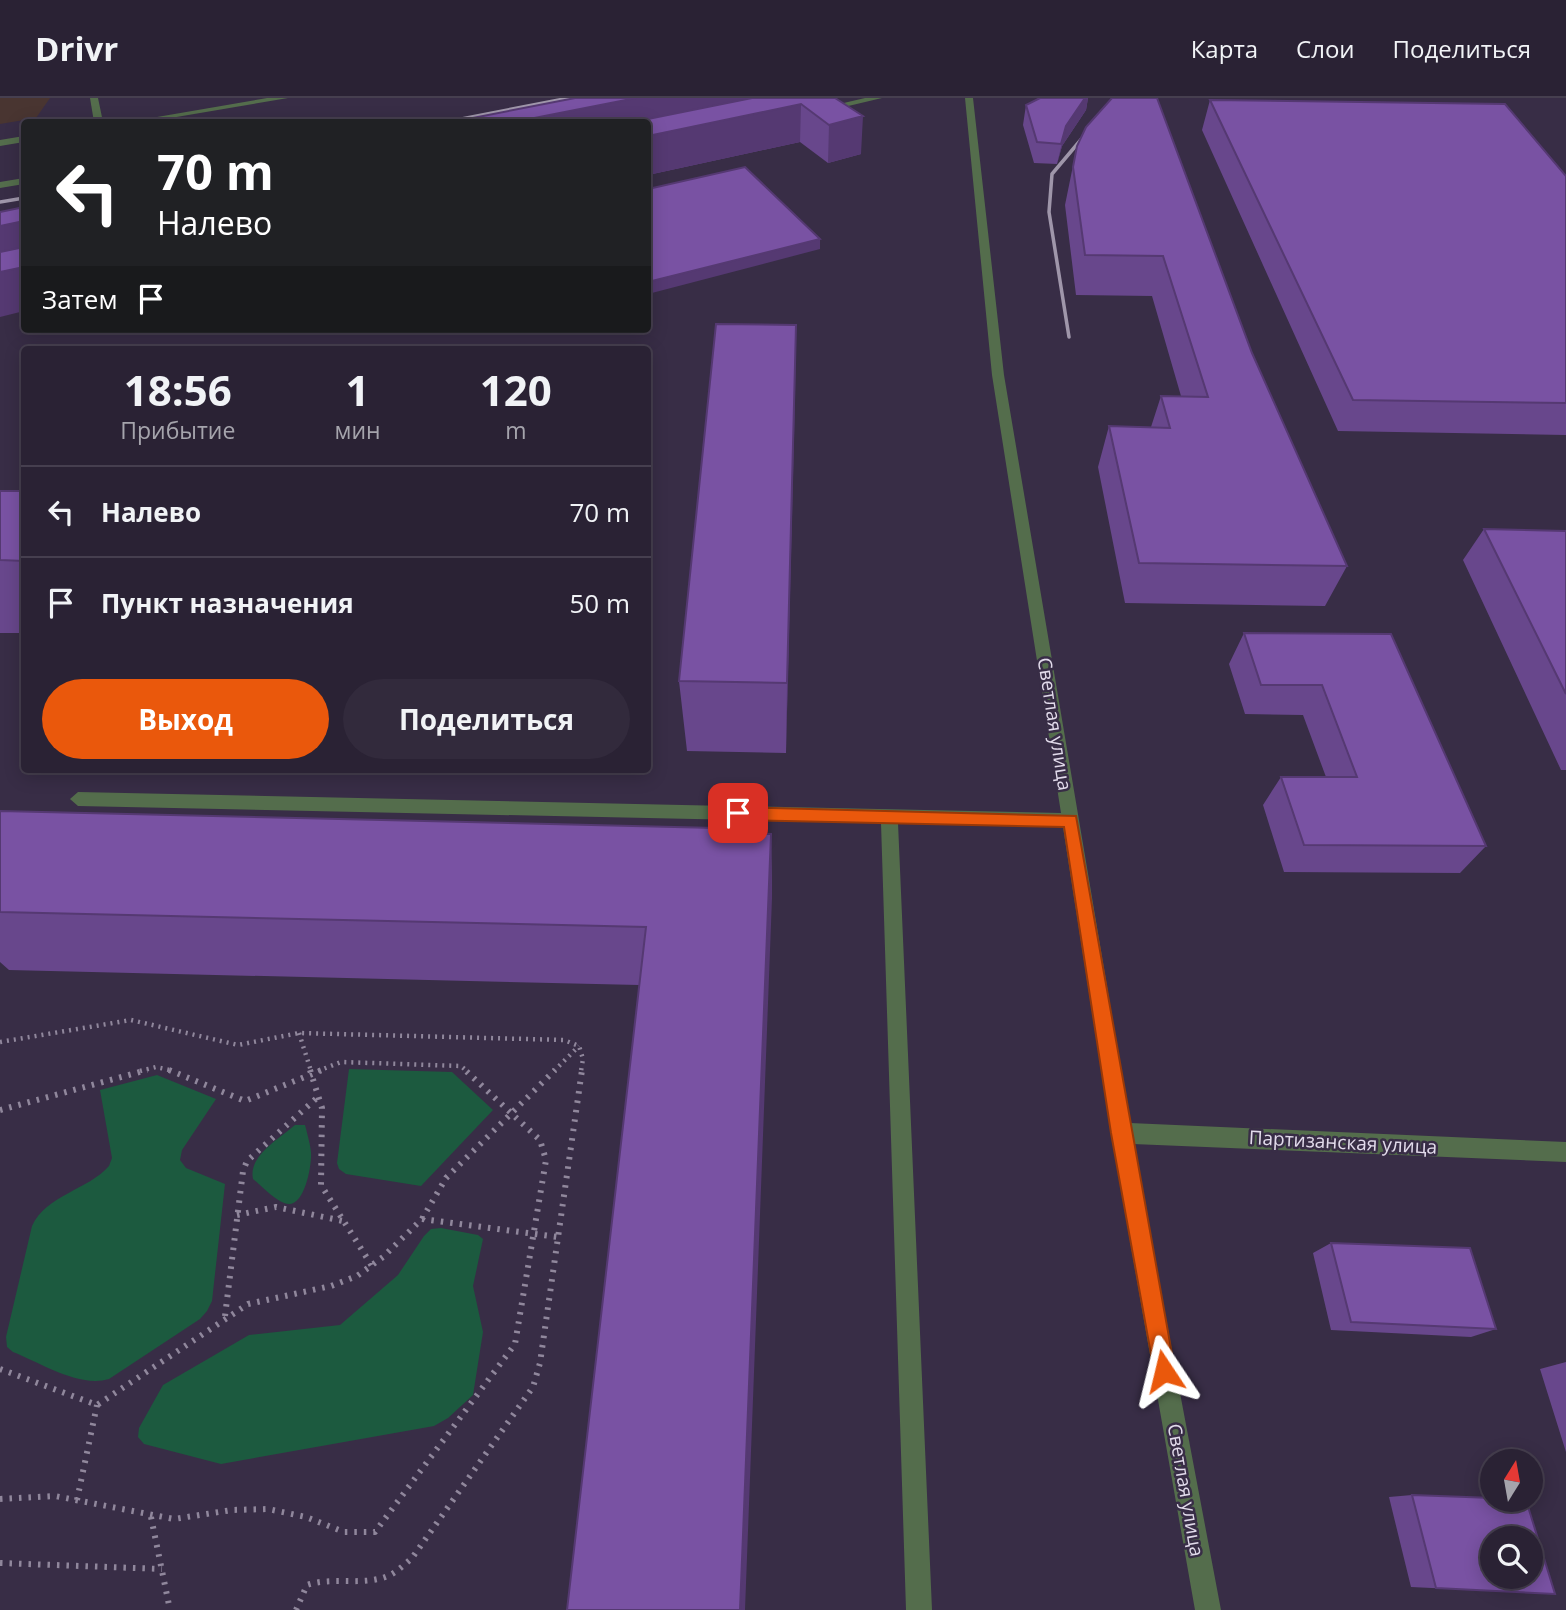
<!DOCTYPE html>
<html lang="ru">
<head>
<meta charset="utf-8">
<style>
  :root { --surface:#2a2234; --page:#322a3c; --text:#f1f3f6; --muted:#a5a4ac; --line:#463f4f; --accent:#ea580c }
  body { margin:0; font-family:"Open Sans",sans-serif; background:var(--page); color:var(--text); height:100vh; display:flex; flex-direction:column; font-size:26px; white-space:nowrap }
  * { box-sizing:border-box; margin:0 }
  p { font-size:23px; color:var(--muted) }
  .icon { flex:none; width:38px; height:38px; fill:none; stroke:currentColor; stroke-width:2; stroke-linecap:round; stroke-linejoin:round }
  .map { position:relative; flex:1; overflow:hidden }
  .details { position:absolute; left:21px; top:248px; width:630px; height:427px; display:flex; flex-direction:column; background:var(--surface); border-radius:7px; box-shadow:0 4px 18px #0003,0 0 0 2px var(--line) }
  .details>* { flex:none }
  .hud { position:absolute; left:21px; top:21px; width:630px; height:214px; border-radius:7px; box-shadow:0 4px 18px #0003,0 0 0 2px var(--line); background:#202124; color:#fff; overflow:hidden }
  .needle { width:46px; rotate:11deg }
  .fabs { position:absolute; left:1480px; top:1351px; display:grid; gap:14px }
  .fabs a { display:grid; place-items:center; width:63px; height:63px; border-radius:50%; background:var(--surface); box-shadow:0 4px 18px #0003,0 0 0 2px var(--line); font-size:35px }
  .pin { position:absolute; display:grid; place-items:center; width:60px; height:60px; color:#fff; margin:-30px; border-radius:14px; box-shadow:0 4px 10px #0006 }
  .me { position:absolute; width:77px; margin:-38px; rotate:350deg; stroke-linejoin:round; filter:drop-shadow(0 0 5px #0008) }
  .turn { display:flex; align-items:center; gap:24px; height:147px; padding:0 21px; font-size:32px }
  .turn .icon { width:91px; height:91px; stroke-width:2.5 }
  .turn b { display:block; font-size:49px; line-height:60px }
  .then { display:flex; align-items:center; height:66px; padding:0 21px; background:#0003; gap:14px; font-size:26px }
  .eta { display:flex; justify-content:space-evenly; align-items:center; height:119px; text-align:center }
  .eta b { font-size:42px; font-weight:700; line-height:49px }
  .button { display:flex; gap:14px; margin-top:auto; padding:14px 21px }
  .button a { flex:1; height:80px; border-radius:42px; background:var(--accent); color:#fff; font-size:28px; font-weight:700; line-height:80px; text-align:center }
  .button a+a { background:var(--page); color:var(--text) }
  ul { padding:0; list-style:none }
  li { display:flex; align-items:center; gap:21px; height:91px; padding:0 21px; border-top:2px solid var(--line) }
  li div { flex:1 }
  li b { display:block; font-size:26px }
  li em { font-style:normal }
  header { display:flex; align-items:center; gap:42px; box-sizing:border-box; height:98px; padding:0 35px; background:var(--surface); border-bottom:2px solid var(--line) }
  header strong { font-size:33px }
  nav { display:flex; gap:38px; margin-inline-start:auto; font-size:24px }
  .map>svg:first-child { display:block }
  .education { fill:#493531 }
  .green { fill:#1c5a3f }
  .lines { fill:none; stroke-linecap:round; stroke-linejoin:round }
  .path-far1 { stroke:#90879c; stroke-width:4.5; stroke-dasharray:2 5; stroke-linecap:butt }
  .path { stroke:#90879c; stroke-width:6; stroke-dasharray:2.5 7; stroke-linecap:butt }
  .minor { fill:#546d4c; fill-rule:evenodd }
  .rail { stroke:#9f96aa; stroke-width:3.5 }
  .wall { fill:#68478c }
  .shaded-wall { fill:#553972 }
  .building { fill:#7952a3; stroke:#553972; stroke-width:2; fill-rule:evenodd }
  .route { fill:#ea580c; stroke:#983908; stroke-width:2 }
  .labels { text-anchor:middle; stroke-width:5; stroke-linejoin:round; paint-order:stroke }
  .street-label { font-size:19px; fill:#e2dbeb; stroke:#382d46 }
</style>
</head>
<body>
<header>
<strong>Drivr</strong>
<nav><a>Карта</a><a>Слои</a><a>Поделиться</a></nav>
</header>
<div class="map">
<svg width="1566" height="1512" viewBox="0 0 1566 1512">
  <rect width="100%" height="100%" fill="#382d46"/>
  <path class="education" d="M0 0H50L36 20 0 26Z"/>
  <path class="green" d="M349 971 452 974 493 1012 421 1088 346 1076 339 1071 337 1065Z
    M157 977 216 1001 182 1052 180 1062 186 1070 225 1086 212 1203 207 1213 200 1221 109 1281C79 1290 41 1265 13 1254L7 1249 6 1239 32 1128C46 1097 88 1092 109 1068L112 1060 100 992Z
    M295 1027H305C307 1035 310 1045 311 1054 312 1067 305 1106 289 1106 278 1106 262 1088 253 1081 248 1058 279 1041 295 1027Z
    M441 1130 478 1137 483 1141 473 1188 483 1234 473 1297 448 1320 434 1328 221 1366 144 1346 138 1339 139 1330 163 1287 249 1237 340 1227 398 1177 424 1138 431 1131Z"/>
  <g class="lines">
    <path class="path-far1" d="M299 935 311 973
      M0 944 131 922 238 947 299 935 564 942 579 948 583 961 581 973
      M140 973 156 969 174 973
      M318 973 341 964 461 968 467 973
      M554 973 579 948"/>
    <path class="path" d="M169 972 245 1003 322 972
      M310 972 322 1010 321 1087 372 1168
      M0 1012 147 972
      M237 1117 276 1109 343 1123
      M422 1121 446 1080 555 972
      M225 1218 243 1073 247 1063 319 998
      M0 1271 97 1307 248 1206 331 1188 357 1178 383 1159 422 1121 558 1139
      M0 1401 55 1398 174 1421 232 1412 268 1411 306 1419 344 1434H375L515 1246 546 1062 540 1042 465 972
      M77 1402 97 1307
      M151 1419 170 1512
      M0 1465 162 1471
      M296 1512 307 1487C334 1478 364 1489 390 1477 398 1473 405 1466 412 1460L533 1289 540 1265 582 972"/>
    <path class="minor" d="M90 0H98L103 24H94Z
      M267 0H288L147 24H128Z
      M865 0H882L823 14 818 11Z
      M965 0H973L1004 277 1130 1025 1566 1044V1064L1133 1046 1221 1512H1195L1111 1035 1063 729 898 725 932 1512H906L881 725 78 708 70 701 78 694 1061 715 992 277Z
      M24 38V44L0 48V42Z
      M24 80V86L0 90V84Z"/>
    <path class="rail" d="M446 24 569 0
      M0 104 24 100
      M1069 239 1049 114 1052 76 1095 25"/>
  </g>
  <path class="wall" d="M835 0 861 56 828 65 800 44 648 77V24Z
    M1040 0H1088L1086 12 1062 48 1057 66 1034 65 1023 27 1026 7Z
    M1210 2 1566 78V337L1338 333 1202 32Z
    M1077 48 1252 255 1347 468 1325 508 1125 505 1098 369 1109 328 1151 329 1161 298H1181L1152 198 1076 197 1065 107Z
    M796 227 786 655 687 653 679 583Z
    M0 393H24V535H0Z
    M1484 431 1566 433V672H1561L1463 462Z
    M1244 535 1391 536 1486 748 1460 775 1284 774 1263 707 1281 679H1326L1303 617 1245 616 1229 566Z
    M0 713 771 736 772 800 639 887 9 872 0 864Z
    M1331 1145 1496 1231 1471 1239 1331 1232 1313 1155Z
    M1566 1264V1354L1540 1271Z
    M1412 1397 1555 1496 1411 1489 1389 1399Z"/>
  <path class="shaded-wall" d="M636 0H798L648 24H514Z
    M1085 0H1088L1086 12 1062 48 1057 66 1066 28Z
    M801 6 800 44 648 77V38Z
    M863 18 861 56 828 65 829 27Z
    M24 123V167L0 172V128Z
    M820 141V151L648 196V184Z
    M24 169V213L0 219V174Z
    M796 227 795 302 786 655 787 585Z
    M771 736 772 800 745 1512H740Z"/>
  <path class="building" d="M575 0H636L514 24H452Z
    M752 0H835L863 18 829 27 801 6 648 38V24H633Z
    M1040 0H1085L1066 28 1061 46 1037 44 1026 7Z
    M1112 0H1157L1252 255 1347 468 1139 465 1109 328 1170 330 1161 298 1208 299 1163 158 1085 157 1073 69 1077 48 1086 29Z
    M1210 2 1505 6 1566 78V305L1353 302Z
    M745 69 820 141 648 184V91Z
    M24 109V123L0 128V114Z
    M24 149V169L0 174V154Z
    M716 226 796 227 787 585 679 583Z
    M0 393H24V463L0 462Z
    M1484 431 1566 433V596Z
    M1244 535 1391 536 1486 748 1304 747 1281 679H1357L1322 587H1261Z
    M0 713 716 730V734L771 736 740 1512H567L646 829 0 814Z
    M1331 1145 1470 1150 1496 1231 1351 1224Z
    M1412 1397 1493 1400V1402H1526L1555 1496 1436 1490ZM1493 1440H1531V1479H1493Z"/>
  <path class="route" d="M738 709 1076 718 1175 1273 1172 1281 1164 1284 1157 1281 1154 1273 1111 1035 1064 729 738 722 730 715Z"/>
  <g class="labels">
    <g class="street-label">
      <text transform="translate(1055 626) rotate(81)" y="7">Светлая улица</text>
      <text transform="translate(1343 1044) rotate(3)" y="7">Партизанская улица</text>
      <text transform="translate(1186 1392) rotate(80)" y="7">Светлая улица</text>
    </g>
  </g>
</svg>
<div class="fabs">
<a><svg class="needle" viewBox="-14 -14 28 28"><path d="M0-13l5 13h-10z" fill="#e53935"/><path d="M0 13l5-13h-10z" fill="#a5a4ac"/></svg></a>
<a><svg class="icon" aria-label="search" viewBox="0 0 24 24"><circle cx="10" cy="10" r="6"/><path d="M15 15l6 6"/></svg></a>
</div>
<div class="pin" style="left:738px;top:715px;background:#d93025"><svg class="icon" aria-label="arrive" viewBox="0 0 24 24"><path d="M6 21V4h12l-3 4 3 4H6"/></svg></div>
<svg class="me" style="left:1164px;top:1273px" viewBox="-20 -20 40 40"><path d="M0-17L14 15 0 8-14 15z" fill="#ea580c" stroke="#fff" stroke-width="4"/></svg>
<div class="hud">
<div class="turn"><svg class="icon" aria-label="left" viewBox="0 0 24 24"><path d="M17 20v-9H6M10 6l-5 5 5 5"/></svg><div><b>70 m</b>Налево</div></div>
<div class="then">Затем<svg class="icon" aria-label="arrive" viewBox="0 0 24 24"><path d="M6 21V4h12l-3 4 3 4H6"/></svg></div>
</div>
<section class="details">
<div class="eta">
<div><b>18:56</b><p>Прибытие</p></div>
<div><b>1</b><p>мин</p></div>
<div><b>120</b><p>m</p></div>
</div>
<ul>
<li><svg class="icon" aria-label="left" viewBox="0 0 24 24"><path d="M17 20v-9H6M10 6l-5 5 5 5"/></svg><div><b>Налево</b></div><em>70 m</em></li>
<li><svg class="icon" aria-label="arrive" viewBox="0 0 24 24"><path d="M6 21V4h12l-3 4 3 4H6"/></svg><div><b>Пункт назначения</b></div><em>50 m</em></li>
</ul>
<div class="button"><a>Выход</a><a>Поделиться</a></div>
</section>
</div>
</body>
</html>
